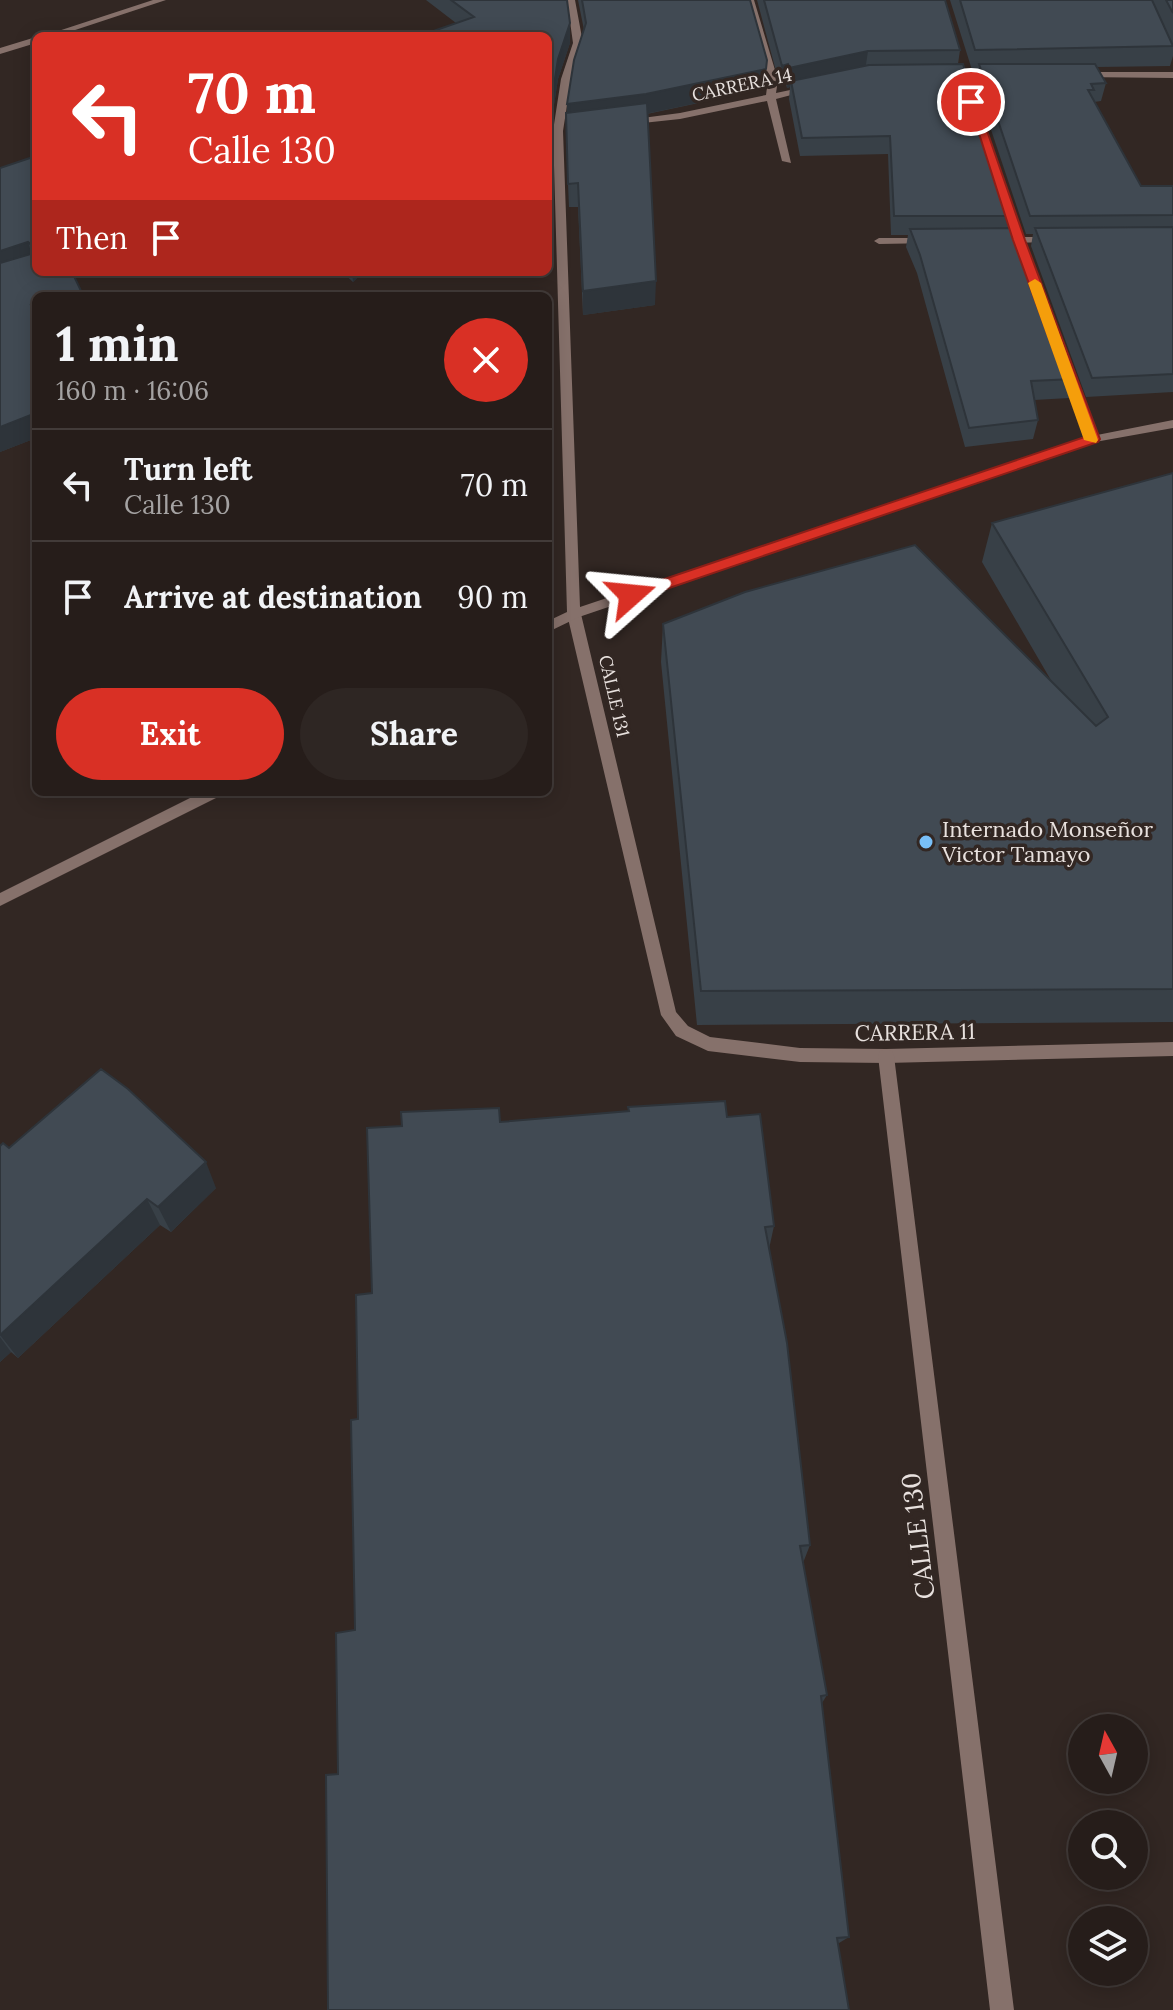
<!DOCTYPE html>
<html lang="en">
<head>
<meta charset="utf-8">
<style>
  :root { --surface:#261d1a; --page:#2e2623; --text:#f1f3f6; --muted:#a4a2a2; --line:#423b39; --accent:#d93025 }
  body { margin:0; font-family:Lora,serif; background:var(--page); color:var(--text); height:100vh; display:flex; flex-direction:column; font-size:30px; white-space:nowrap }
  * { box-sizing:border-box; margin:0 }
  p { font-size:26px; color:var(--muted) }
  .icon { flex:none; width:44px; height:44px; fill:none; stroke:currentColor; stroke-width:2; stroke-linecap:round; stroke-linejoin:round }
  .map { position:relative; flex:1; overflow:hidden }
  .side { position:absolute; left:32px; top:292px; width:520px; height:504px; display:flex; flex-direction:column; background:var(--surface); border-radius:12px; box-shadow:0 4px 20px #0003,0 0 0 2px var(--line) }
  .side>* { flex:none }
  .hud { position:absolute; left:32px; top:32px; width:520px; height:244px; border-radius:12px; box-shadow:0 4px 20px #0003,0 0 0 2px var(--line); background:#d93025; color:#fff; overflow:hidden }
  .needle { width:52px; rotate:352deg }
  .tools { position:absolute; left:1068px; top:1714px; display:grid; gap:16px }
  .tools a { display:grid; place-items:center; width:80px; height:80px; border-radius:50%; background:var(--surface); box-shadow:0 4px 20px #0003,0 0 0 2px var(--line); font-size:40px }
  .pin { position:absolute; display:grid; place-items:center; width:68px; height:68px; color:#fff; margin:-34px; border:4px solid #fff; border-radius:50%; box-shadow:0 2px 8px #0007 }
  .me { position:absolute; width:88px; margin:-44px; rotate:72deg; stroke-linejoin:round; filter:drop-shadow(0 0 6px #0008) }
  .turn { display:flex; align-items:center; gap:28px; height:168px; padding:0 24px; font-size:36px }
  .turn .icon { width:104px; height:104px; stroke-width:2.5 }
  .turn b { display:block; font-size:56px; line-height:68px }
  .then { display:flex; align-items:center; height:76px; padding:0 24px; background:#0003; gap:16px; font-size:30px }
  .round { display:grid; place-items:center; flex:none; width:84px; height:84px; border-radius:42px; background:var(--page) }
  .head { display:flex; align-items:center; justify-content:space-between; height:136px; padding:0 24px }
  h1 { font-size:48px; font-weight:800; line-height:60px }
  .action { display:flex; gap:16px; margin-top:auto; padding:16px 24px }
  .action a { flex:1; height:92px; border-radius:48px; background:var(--accent); color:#fff; font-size:32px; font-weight:800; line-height:92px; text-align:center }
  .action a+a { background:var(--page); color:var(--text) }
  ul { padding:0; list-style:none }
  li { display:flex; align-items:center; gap:24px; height:112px; padding:0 24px; border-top:2px solid var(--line) }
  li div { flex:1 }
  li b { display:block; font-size:30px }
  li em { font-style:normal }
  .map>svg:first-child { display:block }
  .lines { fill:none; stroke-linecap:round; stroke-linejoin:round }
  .lane { fill:#86716b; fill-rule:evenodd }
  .street { fill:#86716b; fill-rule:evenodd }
  .wall { fill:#384047 }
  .shaded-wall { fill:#2e343a }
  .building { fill:#414a53; stroke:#2e343a; stroke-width:2 }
  .route { fill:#d93025; stroke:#8d1f18; stroke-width:2 }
  .slow { fill:#f59e0b }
  .poi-dot { fill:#78bff7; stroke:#322723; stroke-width:3 }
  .labels { text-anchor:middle; stroke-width:7; stroke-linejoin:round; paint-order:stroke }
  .far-street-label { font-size:18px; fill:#e8e1de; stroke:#322723 }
  .poi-label { font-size:22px; fill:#e8e1de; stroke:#322723; text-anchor:start }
  .street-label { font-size:22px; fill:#e8e1de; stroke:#322723 }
  .near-street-label { font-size:26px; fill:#e8e1de; stroke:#322723 }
</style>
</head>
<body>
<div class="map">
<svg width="1173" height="2010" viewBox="0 0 1173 2010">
  <rect width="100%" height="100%" fill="#322723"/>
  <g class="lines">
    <path class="lane" d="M153 0H166L57 36H43Z
      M746 0H754L778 80 776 93 809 86 814 89 776 99 791 163 782 161 767 101 680 119 624 125V121L627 120 680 113 766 95 768 80Z
      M36 37V43L0 54V48Z
      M1076 72H1173V78L1079 77 1076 76Z
      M1053 237 1057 238V242L1001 243 996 240 1001 237Z
      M929 238 933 239V243L879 244 874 241 879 238Z
      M574 610 581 614 676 1012 688 1026 710 1037 800 1048 886 1049 1173 1042V1056L886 1063 800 1062 708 1051 676 1036 661 1015 567 614Z"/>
    <path class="street" d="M567 0H575L583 43 571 79 563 131 580 607 1086 437 1060 366 1062 364 1072 366 1097 435 1173 420V428L1095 442 579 617 548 632V621L567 612 553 131 561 79 573 43Z
      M202 792H222L220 796 0 906V893Z
      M886 1049 892 1051 894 1056 1014 2010H990L878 1056 880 1051Z"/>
  </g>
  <path class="wall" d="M426 0H567L570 43 558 79 550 130 552 208H548V36L456 23Z
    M578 0H750L764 89 647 114 655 305 583 315 578 207H569L566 136 567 104 584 30Z
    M757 0H945L960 50 958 64 1014 216 1011 228 1074 379 1069 398 1034 400 1038 420 1033 439 965 447 917 273 906 247 908 235H891L888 154 800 156 789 99 790 87 787 88 786 84 780 86Z
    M950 0H1173V56L1170 66 1097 67 1106 83 1101 101 1094 102 1141 186H1173V392L1086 397 1031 246 1033 234H1026L975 82 978 70H972Z
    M36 156V438L0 452V168Z
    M342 272H363L353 282Z
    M1173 473V1022L697 1025 661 662 663 624 1052 682 982 562 992 523Z
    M628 1107 727 1117 774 1226 769 1249 810 1545 803 1563 827 1695 822 1703 849 1937 839 1943 338 1774 355 1630 358 1419 372 1293 501 1122 628 1111Z
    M0 1146 9 1148 216 1188 171 1232 160 1225 18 1358 11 1352 0 1362Z"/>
  <path class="shaded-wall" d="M570 23V43L558 79 550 131V111L558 59Z
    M868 51 865 71 791 81 790 87 787 88 789 68Z
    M767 60 764 89 645 114 567 124V104Z
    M788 64 786 84 780 86 782 66Z
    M28 242 35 264 0 275V251Z
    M352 272H363L353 282Z
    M656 281 655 305 583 315V291Z
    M36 413V438L0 452V427Z
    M206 1162 216 1188 171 1232 158 1207Z
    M147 1199 160 1225 18 1358 0 1335Z
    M0 1337 11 1352 0 1362Z"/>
  <path class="building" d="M451 0H567L570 23 558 59 550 111 552 188H548V36H419L474 17Z
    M582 0H750L767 60 766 69 646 94 567 104 574 60 586 23Z
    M764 0H945L960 50 868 51 789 68 788 64 782 66Z
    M960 0H1152L1173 46 975 50Z
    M1166 0H1173V13Z
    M963 64 989 149 1014 216H894L890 136 802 138 791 81 869 65Z
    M979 64H1095L1106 83 1091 84 1094 90H1088L1141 186H1173V215L1030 216Z
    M647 103 656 281 583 291 578 183 568 184 566 113Z
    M36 156V249L28 242 0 251V168Z
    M1173 227V374L1092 378 1035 228Z
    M1018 228 1074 379 1031 381 1038 420 969 428 920 255 910 229Z
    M36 250V272H72L83 295 36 296V304L31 305 36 315V413L0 427V263L34 253Z
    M1173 473V989L701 991 663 624 745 592 915 545 1096 726 1108 717 992 523Z
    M101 1069 128 1089 206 1162 158 1207 147 1199 0 1335V1146L3 1143 9 1148Z
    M725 1101 727 1117 760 1114 774 1226 765 1227 787 1343 810 1545 800 1546 827 1695 821 1696 849 1937 837 1938 849 2010H328L326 1775 338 1774 336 1633 355 1630 351 1420 358 1419 356 1295 372 1293 367 1128 402 1126 401 1112 499 1108 500 1122 629 1111 628 1107Z"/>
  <path class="route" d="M968 99 977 102 1025 240 1100 439 1098 442 637 599H626V592L1085 437 1013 240Z"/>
  <path class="slow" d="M1035 279 1041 283 1098 440 1096 443 1084 440 1028 283Z"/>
  <circle class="poi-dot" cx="926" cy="842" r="8"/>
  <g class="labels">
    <g class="far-street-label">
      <text transform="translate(742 85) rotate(-12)" y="6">CARRERA 14</text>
      <text transform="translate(614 696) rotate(77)" y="6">CALLE 131</text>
    </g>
    <g class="poi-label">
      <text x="942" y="837">Internado Monseñor<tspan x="942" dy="25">Victor Tamayo</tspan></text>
    </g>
    <g class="street-label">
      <text transform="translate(915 1032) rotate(-1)" y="8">CARRERA 11</text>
    </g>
    <g class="near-street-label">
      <text transform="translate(918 1536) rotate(-97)" y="9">CALLE 130</text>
    </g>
  </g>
</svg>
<div class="tools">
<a><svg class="needle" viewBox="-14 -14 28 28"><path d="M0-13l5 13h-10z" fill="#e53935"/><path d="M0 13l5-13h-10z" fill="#a4a2a2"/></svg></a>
<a><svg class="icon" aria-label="search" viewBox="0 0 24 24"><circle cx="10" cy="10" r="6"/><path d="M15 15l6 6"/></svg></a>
<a><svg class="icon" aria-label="layers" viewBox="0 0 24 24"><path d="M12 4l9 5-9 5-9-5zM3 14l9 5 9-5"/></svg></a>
</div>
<div class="pin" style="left:971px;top:102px;background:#d93025"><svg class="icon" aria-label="arrive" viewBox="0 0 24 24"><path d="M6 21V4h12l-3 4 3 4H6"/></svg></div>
<svg class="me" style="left:631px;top:595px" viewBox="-20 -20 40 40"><path d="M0-17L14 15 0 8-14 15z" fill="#d93025" stroke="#fff" stroke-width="4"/></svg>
<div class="hud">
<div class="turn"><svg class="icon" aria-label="left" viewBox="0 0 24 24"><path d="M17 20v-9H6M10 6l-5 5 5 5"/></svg><div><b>70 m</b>Calle 130</div></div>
<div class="then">Then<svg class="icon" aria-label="arrive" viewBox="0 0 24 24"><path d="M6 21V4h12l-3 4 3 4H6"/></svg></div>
</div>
<section class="side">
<div class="head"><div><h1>1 min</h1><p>160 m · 16:06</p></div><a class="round" style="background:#d93025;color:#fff"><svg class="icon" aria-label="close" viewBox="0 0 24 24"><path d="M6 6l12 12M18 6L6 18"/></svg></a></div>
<ul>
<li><svg class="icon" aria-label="left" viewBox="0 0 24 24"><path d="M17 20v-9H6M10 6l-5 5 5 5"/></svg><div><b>Turn left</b><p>Calle 130</p></div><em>70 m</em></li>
<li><svg class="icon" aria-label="arrive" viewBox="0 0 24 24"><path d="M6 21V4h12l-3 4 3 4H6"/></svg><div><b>Arrive at destination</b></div><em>90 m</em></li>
</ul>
<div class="action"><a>Exit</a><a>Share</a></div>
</section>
</div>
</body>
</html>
